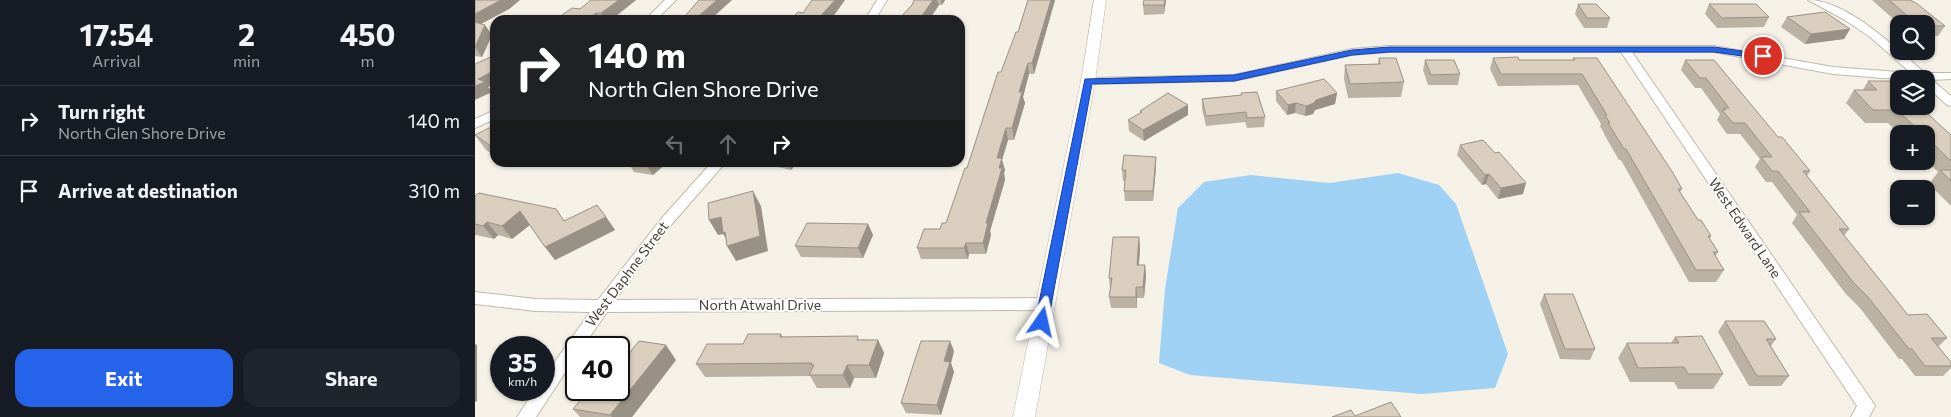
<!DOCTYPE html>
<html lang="en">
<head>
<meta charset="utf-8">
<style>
  :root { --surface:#171b24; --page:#20242c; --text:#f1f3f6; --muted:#9ea1a6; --line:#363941; --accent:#2563eb }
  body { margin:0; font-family:Commissioner,sans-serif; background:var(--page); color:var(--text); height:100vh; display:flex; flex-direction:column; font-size:19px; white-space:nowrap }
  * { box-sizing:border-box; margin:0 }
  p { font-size:16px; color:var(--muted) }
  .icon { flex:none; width:28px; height:28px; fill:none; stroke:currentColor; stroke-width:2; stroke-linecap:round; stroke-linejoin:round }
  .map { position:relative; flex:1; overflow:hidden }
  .drawer { display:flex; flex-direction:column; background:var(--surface); width:475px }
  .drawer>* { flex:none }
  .hud { position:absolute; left:15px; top:15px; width:475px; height:152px; border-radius:15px; box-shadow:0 1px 4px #0004; background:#202124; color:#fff; overflow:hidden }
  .controls { position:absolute; left:1415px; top:15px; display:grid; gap:10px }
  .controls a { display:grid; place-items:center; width:45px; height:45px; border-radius:10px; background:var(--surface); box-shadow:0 1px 4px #0004; font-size:25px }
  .speed { position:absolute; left:15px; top:336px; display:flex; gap:10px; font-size:25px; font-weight:700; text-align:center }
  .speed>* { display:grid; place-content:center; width:65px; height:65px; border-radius:50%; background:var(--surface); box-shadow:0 1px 4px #0004; line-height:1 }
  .speed small { font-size:12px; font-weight:400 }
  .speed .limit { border:2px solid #111; border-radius:8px; background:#fff; color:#111 }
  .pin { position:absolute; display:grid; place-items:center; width:42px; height:42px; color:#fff; margin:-21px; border:2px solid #fff; border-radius:50%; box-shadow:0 1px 5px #0007 }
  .me { position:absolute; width:55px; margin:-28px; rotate:11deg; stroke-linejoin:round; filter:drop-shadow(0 0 4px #0008) }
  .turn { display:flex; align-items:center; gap:18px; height:105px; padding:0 15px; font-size:22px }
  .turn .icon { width:65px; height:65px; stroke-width:2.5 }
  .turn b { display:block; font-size:35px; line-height:42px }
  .lanes { display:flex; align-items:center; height:48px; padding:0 15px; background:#0003; justify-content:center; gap:25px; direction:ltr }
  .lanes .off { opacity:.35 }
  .eta { display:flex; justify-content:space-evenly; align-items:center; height:85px; text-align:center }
  .eta b { font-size:30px; font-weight:700; line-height:35px }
  .primary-button { display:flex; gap:10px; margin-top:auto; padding:10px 15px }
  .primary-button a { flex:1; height:58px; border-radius:15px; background:var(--accent); color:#fff; font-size:20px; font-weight:700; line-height:58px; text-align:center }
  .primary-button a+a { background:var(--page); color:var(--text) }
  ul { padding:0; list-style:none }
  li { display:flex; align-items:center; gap:15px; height:70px; padding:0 15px; border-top:1px solid var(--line) }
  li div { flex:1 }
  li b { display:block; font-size:19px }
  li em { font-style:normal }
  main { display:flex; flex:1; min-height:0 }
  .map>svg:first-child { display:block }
  .water { fill:#9fd1f5 }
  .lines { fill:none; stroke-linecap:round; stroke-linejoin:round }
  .minor-casing { stroke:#c1b9a9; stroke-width:2 }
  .tertiary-casing { stroke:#c1b9a9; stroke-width:1 }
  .minor { fill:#fff; fill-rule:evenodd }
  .tertiary { fill:#fff; fill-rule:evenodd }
  .wall { fill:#bbb2a3 }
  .shaded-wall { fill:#999185 }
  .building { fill:#dacfbe; stroke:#999185 }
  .route { fill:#2563eb; stroke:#184099 }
  .labels { text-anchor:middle; stroke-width:4; stroke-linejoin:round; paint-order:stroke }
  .street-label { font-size:14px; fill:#484135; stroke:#fff }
</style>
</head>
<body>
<main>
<section class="drawer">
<div class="eta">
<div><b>17:54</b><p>Arrival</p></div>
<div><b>2</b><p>min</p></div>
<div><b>450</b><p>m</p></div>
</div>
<ul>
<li><svg class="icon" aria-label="right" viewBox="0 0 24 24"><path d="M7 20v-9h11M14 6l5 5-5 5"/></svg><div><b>Turn right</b><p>North Glen Shore Drive</p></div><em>140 m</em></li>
<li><svg class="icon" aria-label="arrive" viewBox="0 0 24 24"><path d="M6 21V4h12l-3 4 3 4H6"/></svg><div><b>Arrive at destination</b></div><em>310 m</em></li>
</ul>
<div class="primary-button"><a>Exit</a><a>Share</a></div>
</section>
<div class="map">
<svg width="1476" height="417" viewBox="0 0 1476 417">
  <rect width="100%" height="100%" fill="#f5f1e7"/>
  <path class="water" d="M923 173 964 185 981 204 1033 354 1020 388 947 394 715 375 684 363 690 289 703 208 729 182 776 175 854 183Z"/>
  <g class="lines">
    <g class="minor-casing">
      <path id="minor" d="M190 0H201L181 20H170Z
        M402 0H412L400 20H390Z
        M1333 0C1372 0 1421 48 1450 73H1476V79L1457 80 1476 96V106L1472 105 1451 86V79L1408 78 1358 74 1239 52H1157L1397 401 1400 406 1394 417H1376L1382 406 1146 52H914L877 55 759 81 613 84 607 81 613 78 759 75 877 49 914 46H1239L1358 67 1436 73 1395 37 1370 20Z
        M20 110V119L0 128V119Z
        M237 162H251L196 225 140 300 570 298 575 300 578 304 575 308 570 310 132 312 107 348H101V356L61 417H42L60 390H69V377L115 312 60 311 0 304V292L60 299 123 300 186 219Z"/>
    </g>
    <g class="tertiary-casing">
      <path id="tertiary" d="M619 0H631L620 81 560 417H538L606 81Z"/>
    </g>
    <use href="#minor" class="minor"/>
    <use href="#tertiary" class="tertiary"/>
  </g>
  <path class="wall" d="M0 0H45L34 9 6 24 17 35 7 57 0 56Z
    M116 0H161L136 20H80L105 9Z
    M439 0H470L467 5H464L454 20H423L437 5Z
    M553 0H580L559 74H554L548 97 550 103 539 140H533L527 160 530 170 529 173 530 180 515 231 516 235 511 254H494L493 259H446L442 248 471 223 492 168 526 72 543 32Z
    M669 0H691L689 14 669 15 668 5Z
    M1397 0H1435L1470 26 1463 36H1451V24H1424Z
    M1103 4 1135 18 1132 28H1109L1100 14Z
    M1234 4 1294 17 1289 27 1242 28 1230 14Z
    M1312 17 1375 29 1369 39 1330 44 1306 27Z
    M904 58 929 82 926 97 873 98 869 79 870 65 903 64Z
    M1018 58 1044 60H1098V58L1207 189 1205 192 1223 220 1236 236 1235 239 1243 252 1240 257 1249 270 1241 282H1214L1146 160H1144L1129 134V133L1125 126 1126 124 1103 85 1023 86 1015 69Z
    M950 60 985 74 983 85H953L948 70Z
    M1210 60 1303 137 1335 171 1332 176 1374 229 1369 236 1433 315 1472 338 1463 347 1476 362V368L1468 376H1440L1427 359H1424L1385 308 1370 293 1317 223 1322 215 1297 182H1291L1280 167 1285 159 1265 134H1252L1242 120 1245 114 1226 88H1220L1206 70Z
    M1393 81 1476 135V206L1454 184 1463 172 1451 160V134H1424L1413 123H1390L1371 103 1379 90H1388Z
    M801 91 862 93 860 104 840 110 838 114 830 116 820 113 812 115 801 101Z
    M766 93 790 117 789 127 772 128 770 122 731 126 727 109V99L766 95Z
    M665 111 713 115 669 141 654 131 653 120 665 114Z
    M20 128V156L11 150 0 135Z
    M985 145 1048 194 1023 199 1011 184 1007 185 982 155Z
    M681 157V167L678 201H650L649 191 650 181H648L647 170Z
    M153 162H193L178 175 159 172Z
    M296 162H323L316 170 298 166Z
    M0 196 89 220 131 217 140 230 80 260 70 247 55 225 37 239 23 235 19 239 1 235 0 236Z
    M393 224 398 235 388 258 326 257 320 246Z
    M664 237 665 248 664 265H670L671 276 669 298H662V308H636L634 297 635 289 634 278Z
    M1069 294 1120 349 1115 360 1085 359 1065 304Z
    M1250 321 1301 339 1296 346 1314 376 1306 386H1274L1243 332Z
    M306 334 308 337 403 340 409 353 401 378H379L375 388H342L335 376 230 377 221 364 268 344Z
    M1200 337 1248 374 1238 389H1203L1199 382H1155L1143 358 1152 343H1196Z
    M479 351 476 363 479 372 466 415 431 413 426 403Z
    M201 360 157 417H105L98 409Z"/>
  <path class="shaded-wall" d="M26 0H45L34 9 0 27V14Z
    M144 0H161L136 20H130L126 13Z
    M242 0H257L235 20H219Z
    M360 0H370L360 14 355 20H342Z
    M458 0H462L464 5 454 20H444Z
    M466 0H470L467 5Z
    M576 0H580L559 74 557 63Z
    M690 0H691L689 14V5Z
    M121 13 125 20H112Z
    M10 25 17 35 7 57 0 47Z
    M1375 29 1369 39 1330 44 1336 34Z
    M553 63 554 74 548 97 550 103 539 140 537 128 544 92Z
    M20 70V84L13 87 17 92 0 100V86L3 79Z
    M862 93 860 104 840 110 838 114 830 116 831 106 841 100Z
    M821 103 820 113 812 115 813 105Z
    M713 105V115L669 141 668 130Z
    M531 128 533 140 527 160 530 170 529 173 530 180 515 231 516 235 511 254 508 243 522 158Z
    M20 143V151L16 146Z
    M681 157V167L678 201V191Z
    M174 162H193L178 175 171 165Z
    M312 162H323L316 170Z
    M1014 174 1011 184 1007 185 1010 175Z
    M1051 183 1048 194 1023 199 1026 188Z
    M278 191 286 206 293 251 261 261 252 246 255 245 248 234 243 235 234 220 246 217Z
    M45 211 56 224 37 239 27 226Z
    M131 217 140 230 80 260 70 247Z
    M12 222 23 235 19 239 8 226Z
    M393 224 398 235 388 258 383 248Z
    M664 237 665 248 663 276 662 265Z
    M491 243 494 254 493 259 489 248Z
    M670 265 671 276 669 298 668 287Z
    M661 287 662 298V308L661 297Z
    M403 340 409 353 401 378 394 365Z
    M475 341 479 351 476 363 479 372 466 415 462 405 469 361Z
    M0 344 2 345V401L0 402Z
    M191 345 201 360 157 417H137L135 415Z
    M372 365 379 378 375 388 368 375Z"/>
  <path class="building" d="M0 0H26L0 14Z
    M116 0H144L126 13H121L112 20H80L97 8 105 9Z
    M224 0H242L219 20H197L202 16 211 17 210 16Z
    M337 0H360L342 20H315L323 12 328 13Z
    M439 0H458L444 20H423L437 5Z
    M553 0H576L557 63H553L544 92H547L537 128H531L522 158H527L524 168H527L511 223H513L508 243H491L489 248H442L449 229H465L467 223H471L490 168H492L523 72H526L541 32H543Z
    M669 0H690L689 5H668Z
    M1414 0H1435L1441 3 1470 26H1451V24H1442Z
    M1103 4H1121L1135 18H1112Z
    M1234 4H1281L1294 17 1247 18Z
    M1350 12 1375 29 1336 34 1312 17Z
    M0 22 10 25 0 47Z
    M20 55V70L3 79 10 82 0 86V64Z
    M1043 57 1044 60H1100L1098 58H1122L1198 173 1207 189H1203L1223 220H1226L1236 236H1233L1243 252H1238L1249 270H1221L1151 149H1149L1133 123H1135L1130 115H1132L1107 74H1026L1018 58Z
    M904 58H921L929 82 875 84 870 65 905 64Z
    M950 60H979L985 74 956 75Z
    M1210 60H1239L1303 137H1307L1335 171H1328L1374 229H1364L1433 315 1452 314 1472 338H1456L1476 362V366H1450L1437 349H1434L1393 297 1378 282 1324 212H1335L1303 171H1297L1286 157H1297L1270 123H1258L1247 110H1251L1249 108H1254L1231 78H1225Z
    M849 79 862 93 841 100 839 103 831 106 821 103 813 105 801 91Z
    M1393 81H1416L1424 88V106H1444L1476 135V161L1451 137V134H1448L1422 110H1398L1379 90H1402Z
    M782 92 790 117 772 118 771 112 731 116 727 99 767 95 766 93Z
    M693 93 713 105 668 130 653 120 667 112 665 111Z
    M18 126 20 128V143L16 146 0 135Z
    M1008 140 1020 153 1024 152 1051 183 1026 188 1014 174 1010 175 985 145Z
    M649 155 681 157 678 191H649L651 170H647Z
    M157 162H174L171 165Z
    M1465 170H1476V181Z
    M278 191 285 236 252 246 250 232 248 233 246 217 234 220 233 203Z
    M4 193 81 209 89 221 122 205 131 217 70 247 45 211 27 226 12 222 8 226 0 224V196Z
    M332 223 393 224 383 248 320 246Z
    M638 237H664L662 265H670L668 287H661V297H634L637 278H634Z
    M1069 294H1098L1120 349H1090Z
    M1250 321H1289L1301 339H1291L1314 376H1282Z
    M273 334H306L305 337 383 336 382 340H403L394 365H372L368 375H334L339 365H336L337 363 221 364 232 344H268Z
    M1227 336 1248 374H1213L1209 367 1163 368 1152 343H1204L1200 337Z
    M164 341 191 345 135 415 98 409 114 390H144V366Z
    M446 341H475L469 361 475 362 462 405 426 403Z
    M916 402 926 417H857L876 410 880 416Z"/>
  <path class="route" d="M914 47H1239L1288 54 1292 56 1288 59 1239 52H914L877 55 759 81 617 84 573 322 571 326H562L560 322 610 79 759 75 877 50Z"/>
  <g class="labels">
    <g class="street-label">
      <text transform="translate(1270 228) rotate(56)" y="5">West Edward Lane</text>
      <text transform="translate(152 274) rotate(-53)" y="5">West Daphne Street</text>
      <text x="285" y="310">North Atwahl Drive</text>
    </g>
  </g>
</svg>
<div class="controls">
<a><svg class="icon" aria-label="search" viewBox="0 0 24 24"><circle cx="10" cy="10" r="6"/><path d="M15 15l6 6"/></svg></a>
<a><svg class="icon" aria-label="layers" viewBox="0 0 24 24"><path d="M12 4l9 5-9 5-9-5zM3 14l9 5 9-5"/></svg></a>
<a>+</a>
<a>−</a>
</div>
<div class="speed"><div>35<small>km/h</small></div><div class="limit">40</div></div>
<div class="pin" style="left:1288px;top:56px;background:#d93025"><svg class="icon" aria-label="arrive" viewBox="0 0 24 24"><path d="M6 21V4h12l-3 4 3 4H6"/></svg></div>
<svg class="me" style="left:567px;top:322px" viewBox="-20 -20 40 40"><path d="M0-17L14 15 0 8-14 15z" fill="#2563eb" stroke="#fff" stroke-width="4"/></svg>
<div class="hud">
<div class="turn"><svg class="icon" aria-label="right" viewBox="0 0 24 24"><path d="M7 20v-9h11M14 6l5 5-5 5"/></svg><div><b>140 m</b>North Glen Shore Drive</div></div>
<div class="lanes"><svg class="icon off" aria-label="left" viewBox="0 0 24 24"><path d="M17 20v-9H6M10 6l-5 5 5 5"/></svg><svg class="icon off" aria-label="ahead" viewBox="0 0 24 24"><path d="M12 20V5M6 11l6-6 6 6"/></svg><svg class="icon" aria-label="right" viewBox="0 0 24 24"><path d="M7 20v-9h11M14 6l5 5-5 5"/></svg></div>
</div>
</div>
</main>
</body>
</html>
